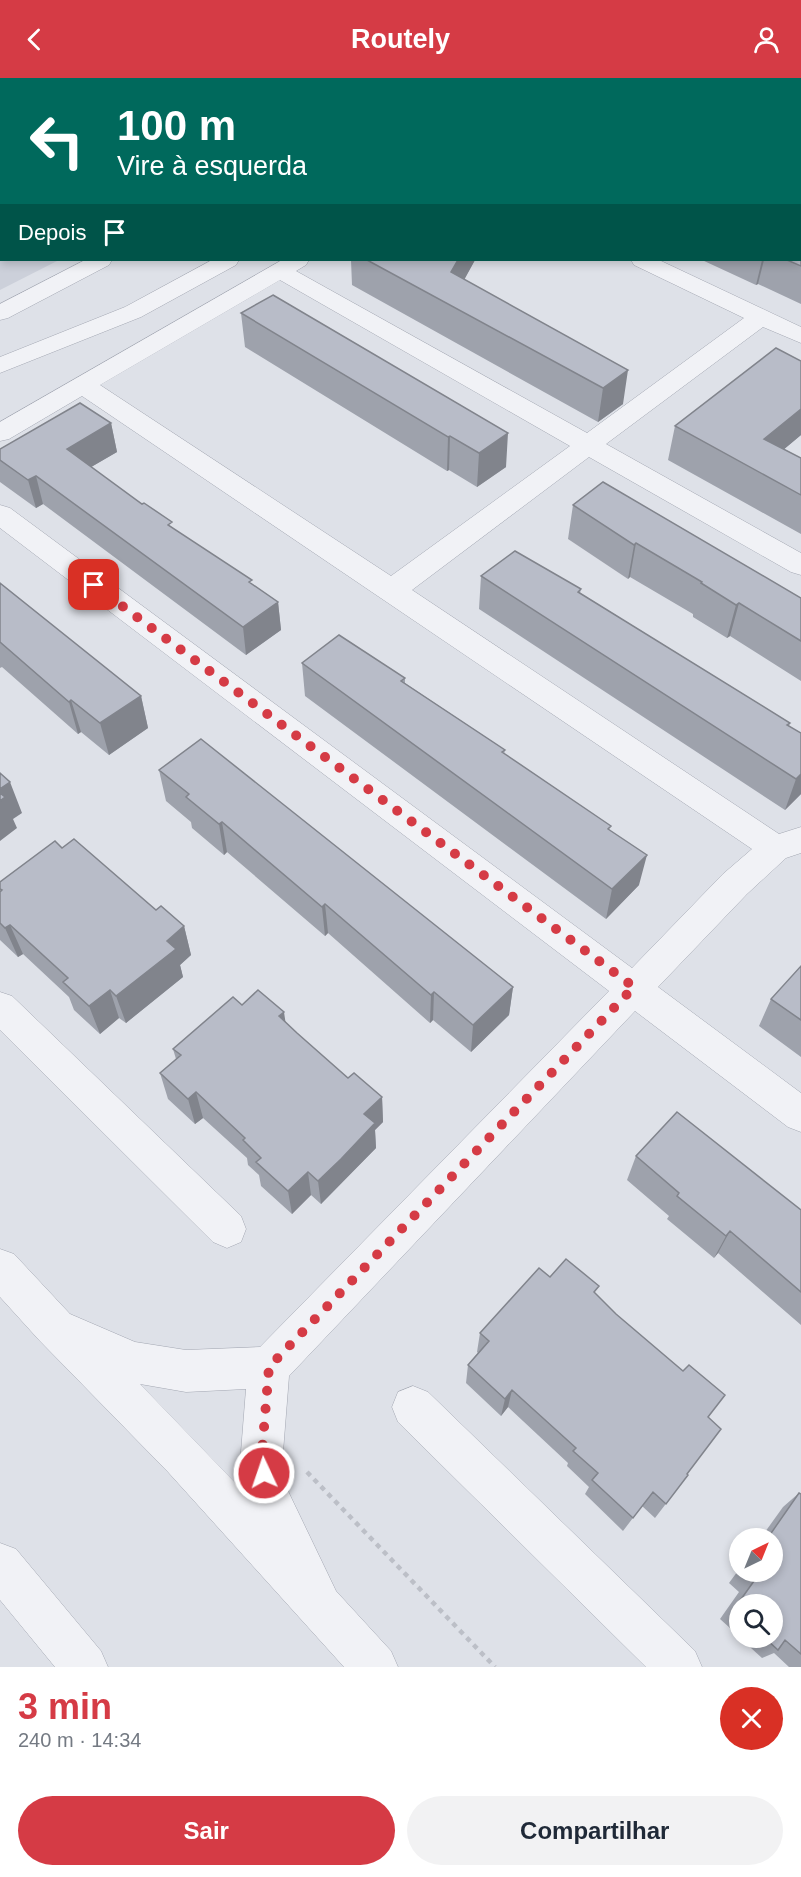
<!DOCTYPE html>
<html lang="pt">
<head>
<meta charset="utf-8">
<style>
  :root { --surface:#fff; --page:#f2f2f3; --text:#1f2937; --muted:#747a83; --accent:#d53b45 }
  body { margin:0; font-family:Helvetica,sans-serif; background:var(--page); color:var(--text); height:100vh; display:flex; flex-direction:column; font-size:22px; white-space:nowrap }
  * { box-sizing:border-box; margin:0 }
  p { font-size:20px; color:var(--muted) }
  .icon { flex:none; width:33px; height:33px; fill:none; stroke:currentColor; stroke-width:2; stroke-linecap:round; stroke-linejoin:round }
  .map { position:relative; height:1589px; overflow:hidden }
  .drawer { display:flex; flex-direction:column; background:var(--surface); flex:1 }
  .drawer>* { flex:none }
  .top-card { position:absolute; left:0px; top:0px; width:801px; height:183px; box-shadow:0 3px 9px #0003; background:#00695c; color:#fff; overflow:hidden }
  .needle { width:39px; rotate:43deg }
  .fabs { position:absolute; left:729px; top:1450px; display:grid; gap:12px }
  .fabs a { display:grid; place-items:center; width:54px; height:54px; border-radius:50%; background:var(--surface); box-shadow:0 3px 9px #0003; font-size:30px }
  .pin { position:absolute; display:grid; place-items:center; width:51px; height:51px; color:#fff; margin:-26px; border-radius:12px; box-shadow:0 3px 9px #0006 }
  .me { position:absolute; width:66px; margin:-33px; rotate:357deg; stroke-linejoin:round; filter:drop-shadow(0 0 4px #0008) }
  .turn { display:flex; align-items:center; gap:21px; height:126px; padding:0 18px; font-size:27px }
  .turn .icon { width:78px; height:78px; stroke-width:2.5 }
  .turn b { display:block; font-size:42px; line-height:51px }
  .then { display:flex; align-items:center; height:57px; padding:0 18px; background:#0003; gap:12px; font-size:22px }
  .round { display:grid; place-items:center; flex:none; width:63px; height:63px; border-radius:32px; background:var(--page) }
  .summary { display:flex; align-items:center; justify-content:space-between; height:102px; padding:0 18px }
  h1 { font-size:36px; font-weight:700; line-height:45px; color:var(--accent) }
  .button { display:flex; gap:12px; margin-top:auto; padding:12px 18px }
  .button a { flex:1; height:69px; border-radius:36px; background:var(--accent); color:#fff; font-size:24px; font-weight:700; line-height:69px; text-align:center }
  .button a+a { background:var(--page); color:var(--text) }
  header { display:flex; justify-content:space-between; align-items:center; height:78px; padding:0 18px; background:var(--accent); color:#fff; font-size:27px; font-weight:700 }
  .map>svg:first-child { display:block }
  .built { fill:#ccd0da }
  .lines { fill:none; stroke-linecap:round; stroke-linejoin:round }
  .minor-casing { stroke:#a3a7b2; stroke-width:1 }
  .path { stroke:#bcbfc7; stroke-width:4.5; stroke-dasharray:5 5; stroke-linecap:butt }
  .minor { fill:#f1f2f6; fill-rule:evenodd }
  .wall { fill:#9ea2ac }
  .shaded-wall { fill:#81848c }
  .building { fill:#b8bcc8; stroke:#81848c; stroke-width:1.5 }
  .route { stroke:#d53b45; stroke-width:10; stroke-dasharray:0 18 }
</style>
</head>
<body>
<header><svg class="icon" aria-label="back" viewBox="0 0 24 24"><path d="M15 5l-7 7 7 7"/></svg>Routely<svg class="icon" aria-label="person" viewBox="0 0 24 24"><circle cx="12" cy="8" r="4"/><path d="M4 21q1-7 8-7t8 7"/></svg></header>
<div class="map">
<svg width="801" height="1589" viewBox="0 0 801 1589">
  <rect width="100%" height="100%" fill="#dee1e8"/>
  <path class="built" d="M0 0H408L2 2V182H59L0 212Z"/>
  <g class="lines">
    <g class="minor-casing">
      <path id="minor" d="M273 0H294L271 2Z
        M436 0H457L434 2Z
        M507 0H528L505 2Z
        M800 79H801V92H800Z
        M0 130H2V144H0Z
        M85 182H112L109 187 8 240 0 242V226Z
        M212 182H239L236 187 141 239 0 295V279L125 229Z
        M282 182H309L306 187 296 193 587 355 744 240 634 187 631 182H659L801 249V265L763 249 606 366 801 475V497L791 494 589 379 412 512 779 756 801 749V775L786 780 747 816 658 909 801 1015V1054L788 1049 635 933 289 1298 283 1374 288 1413 336 1513 391 1573 398 1589H344L168 1394 39 1262 0 1219V1171L14 1176 70 1236 135 1264 186 1272 260 1269 609 913 0 450V427L10 430 632 890 723 796 752 771 82 318 9 361 0 363V344ZM280 202 570 368 391 498 100 307ZM140 1306 186 1314 246 1311 241 1374 245 1415Z
        M0 914 12 918 241 1138 246 1151 241 1164 227 1170 213 1164 0 952Z
        M413 1308 428 1314 695 1573 702 1589H646L398 1344 392 1329 398 1314Z
        M0 1465 16 1471 101 1573 108 1589H55L0 1522Z"/>
    </g>
    <path class="path" d="M307 1394 495 1589"/>
    <use href="#minor" class="minor"/>
  </g>
  <path class="wall" d="M801 90V226L758 206 756 207 702 182H800Z
    M351 182H475L464 201 623 326 598 344 352 207Z
    M241 235 506 389 477 409 449 392 447 393 245 269Z
    M111 345 117 374 91 389 173 450 278 524 281 552 246 577 43 426 36 430 0 404V371Z
    M675 348 801 357 784 371 801 380V456L668 382Z
    M573 427 801 520V603L730 558 727 560 693 539V536L630 499 628 501 568 461Z
    M481 498 581 511 580 515 790 645 789 648 801 655V716L785 732 479 531Z
    M0 505 141 618 148 650 109 677 81 654 78 656 2 589 0 590Z
    M302 585 405 600V605L505 672 504 676 610 752 639 807 606 841 305 618Z
    M159 692 513 909 509 937 471 974 433 942 430 945 328 855 325 858 227 774 224 777 192 750 191 744 166 723Z
    M62 770 156 832 184 848 191 877 180 887 183 899 126 945 119 940 100 956 74 932 69 919 23 876 18 879 0 862V804Z
    M801 888V979L759 948 771 921Z
    M242 927 285 945 348 1000 382 1019 383 1044 375 1052 376 1070 321 1126 311 1117 292 1136 261 1108 259 1097 248 1087 247 1080 203 1040 195 1046 168 1021 160 995 176 981 173 971Z
    M636 1078 801 1132V1247L718 1175 714 1180 667 1141 669 1138 627 1102Z
    M550 1199 596 1216 708 1340 687 1396 688 1397 655 1440 642 1428 623 1453 585 1416 589 1409 567 1388 568 1385 508 1329 501 1338 466 1305 468 1287 478 1275 477 1274 480 1255Z
    M799 1415 801 1416V1589H789L774 1575 762 1580 740 1560H772L740 1527V1559L720 1541 739 1514 729 1505 740 1490V1494H772V1461H760L783 1429Z"/>
  <path class="shaded-wall" d="M458 182H475L450 228 451 194Z
    M762 182H764L758 206 756 207Z
    M628 292 623 326 598 344 603 310Z
    M801 331V357L758 393 764 361Z
    M111 345 117 374 74 399 67 371Z
    M508 355 506 389 477 409 479 375Z
    M450 358 449 392 447 393 448 359Z
    M36 398 43 426 36 430 28 402Z
    M636 465 630 499 628 501 634 467Z
    M278 524 281 552 246 577 243 549Z
    M739 525 730 558 727 560 736 527Z
    M141 618 148 650 109 677 100 645Z
    M71 622 81 654 78 656 69 624Z
    M801 696V716L785 732 796 701Z
    M10 704 22 735 13 741 17 750 0 763V711Z
    M222 744 227 774 224 777 219 746Z
    M647 777 639 807 606 841 612 811Z
    M325 826 328 855 325 858 322 829Z
    M10 847 23 876 18 879 5 850Z
    M184 848 191 877 180 887 183 899 126 945 116 918 167 863Z
    M513 909 509 937 471 974 473 947Z
    M110 912 119 940 100 956 89 928Z
    M434 914 433 942 430 945 431 917Z
    M284 934 288 961 279 938Z
    M196 1014 203 1040 195 1046 188 1021Z
    M382 1019 383 1044 375 1052 376 1070 321 1126 318 1103 364 1036Z
    M308 1094 311 1117 292 1136 288 1113Z
    M730 1153 718 1175 714 1180 726 1158Z
    M512 1312 508 1329 501 1338 505 1321Z"/>
  <path class="building" d="M800 89 801 90V188L787 182H800Z
    M367 182H458L451 194 628 292 603 310Z
    M273 217 508 355 479 375 450 358 448 359 241 235Z
    M776 270 801 283V331L764 361 801 380V417L675 348Z
    M80 325 111 345 67 371 142 426 144 425 172 444 168 447 252 502 249 504 278 524 243 549 36 398 28 402 0 382V371Z
    M603 404 801 520V563L739 525 736 527 701 505 702 504 636 465 634 467 573 427Z
    M515 473 581 511 578 514 790 645 787 647 801 655V696L796 701 481 498Z
    M0 505 141 618 100 645 71 622 69 624 0 564Z
    M339 557 405 600 401 603 505 672 502 674 611 748 608 751 647 777 612 811 302 585Z
    M201 661 513 909 473 947 434 914 431 917 325 826 322 829 222 744 219 746 186 719 189 716 159 692Z
    M0 695 10 704 0 711Z
    M0 715 5 719 0 723Z
    M74 761 156 832 161 828 184 848 167 863 176 871 116 918 110 912 89 928 63 904 68 900 10 847 5 850 0 845V814L2 812 0 811V804L55 763 62 770Z
    M801 888V942L771 921Z
    M258 912 284 934 279 938 297 955 348 1000 354 995 382 1019 364 1036 375 1045 341 1081 318 1103 308 1094 288 1113 256 1084 261 1080 243 1062 245 1060 196 1014 188 1021 160 995 181 977 173 971 233 919 242 927Z
    M677 1034 801 1132V1214L730 1153 726 1158 677 1118 679 1115 636 1078Z
    M566 1181 599 1208 594 1214 616 1236 683 1293 689 1287 725 1317 708 1339 721 1351 687 1396 688 1397 666 1426 653 1414 633 1440 592 1402 598 1395 573 1373 576 1370 512 1312 505 1321 468 1287 489 1263 480 1255 539 1190 550 1199Z
    M799 1415 801 1416V1576L785 1562 778 1572 765 1560H772V1527H740V1537L734 1531 754 1503 744 1494H772V1461H767Z"/>
  <g class="lines">
    <path class="route" d="M94 507 634 909 269 1289 262 1374 264 1395"/>
  </g>
</svg>
<div class="fabs">
<a><svg class="needle" viewBox="-14 -14 28 28"><path d="M0-13l5 13h-10z" fill="#e53935"/><path d="M0 13l5-13h-10z" fill="#747a83"/></svg></a>
<a><svg class="icon" aria-label="search" viewBox="0 0 24 24"><circle cx="10" cy="10" r="6"/><path d="M15 15l6 6"/></svg></a>
</div>
<div class="pin" style="left:94px;top:507px;background:#d93025"><svg class="icon" aria-label="arrive" viewBox="0 0 24 24"><path d="M6 21V4h12l-3 4 3 4H6"/></svg></div>
<svg class="me" style="left:264px;top:1395px" viewBox="-20 -20 40 40"><circle r="17" fill="#d53b45" stroke="#fff" stroke-width="3"/><path d="M0-11L8 9 0 5-8 9z" fill="#fff"/></svg>
<div class="top-card">
<div class="turn"><svg class="icon" aria-label="left" viewBox="0 0 24 24"><path d="M17 20v-9H6M10 6l-5 5 5 5"/></svg><div><b>100 m</b>Vire à esquerda</div></div>
<div class="then">Depois<svg class="icon" aria-label="arrive" viewBox="0 0 24 24"><path d="M6 21V4h12l-3 4 3 4H6"/></svg></div>
</div>
</div>
<section class="drawer">
<div class="summary"><div><h1>3 min</h1><p>240 m · 14:34</p></div><a class="round" style="background:#d93025;color:#fff"><svg class="icon" aria-label="close" viewBox="0 0 24 24"><path d="M6 6l12 12M18 6L6 18"/></svg></a></div>
<div class="button"><a>Sair</a><a>Compartilhar</a></div>
</section>
</body>
</html>
